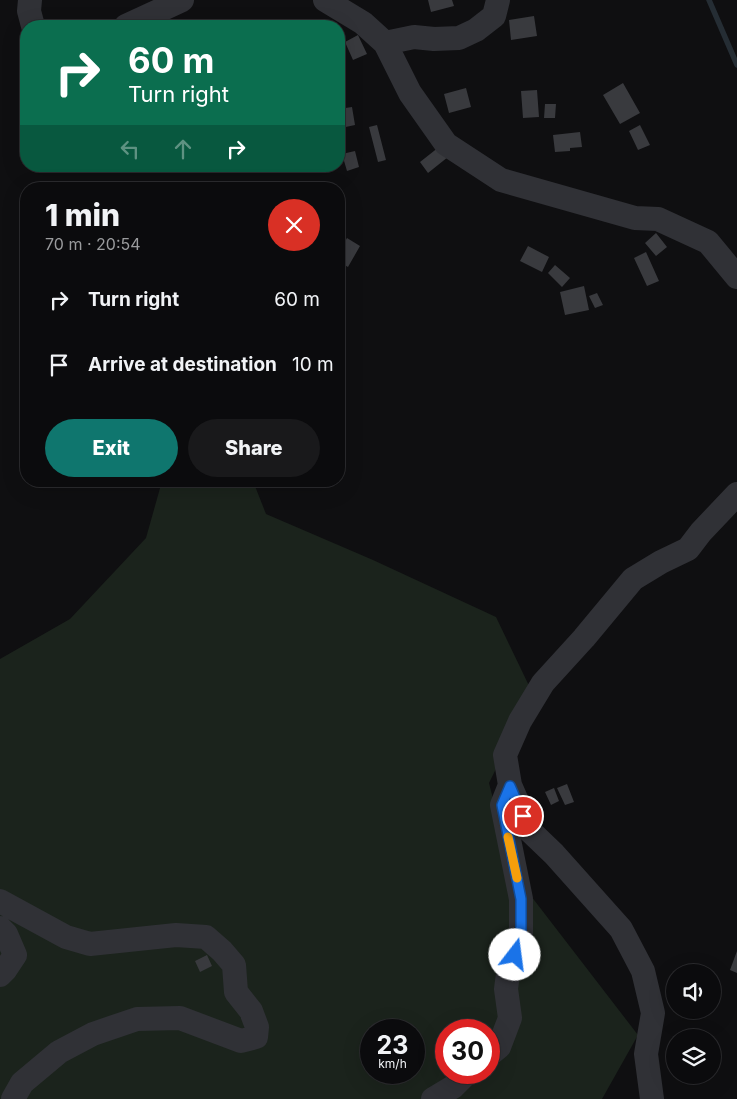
<!DOCTYPE html>
<html lang="en">
<head>
<meta charset="utf-8">
<style>
  :root { --surface:#0b0b0d; --page:#19191b; --text:#f1f3f6; --muted:#9a9b9d; --line:#2b2b2e; --accent:#0f766e }
  body { margin:0; font-family:Inter,sans-serif; background:var(--page); color:var(--text); height:100vh; display:flex; flex-direction:column; font-size:19px; white-space:nowrap }
  * { box-sizing:border-box; margin:0 }
  p { font-size:16px; color:var(--muted) }
  .icon { flex:none; width:28px; height:28px; fill:none; stroke:currentColor; stroke-width:2; stroke-linecap:round; stroke-linejoin:round }
  .map { position:relative; flex:1; overflow:hidden }
  .panel { position:absolute; left:20px; top:182px; width:325px; height:305px; display:flex; flex-direction:column; background:var(--surface); border-radius:20px; box-shadow:0 5px 20px #0002,0 0 0 1px var(--line) }
  .panel>* { flex:none }
  .top-card { position:absolute; left:20px; top:20px; width:325px; height:152px; border-radius:20px; box-shadow:0 5px 20px #0002,0 0 0 1px var(--line); background:#0b6e4f; color:#fff; overflow:hidden }
  .controls { position:absolute; left:666px; top:964px; display:grid; gap:10px }
  .controls a { display:grid; place-items:center; width:55px; height:55px; border-radius:50%; background:var(--surface); box-shadow:0 5px 20px #0002,0 0 0 1px var(--line); font-size:25px }
  .speed { position:absolute; left:360px; top:1019px; display:flex; gap:10px; font-size:25px; font-weight:700; text-align:center }
  .speed>* { display:grid; place-content:center; width:65px; height:65px; border-radius:50%; background:var(--surface); box-shadow:0 5px 20px #0002,0 0 0 1px var(--line); line-height:1 }
  .speed small { font-size:12px; font-weight:400 }
  .speed .limit { border:8px solid #d22; background:#fff; color:#111 }
  .pin { position:absolute; display:grid; place-items:center; width:42px; height:42px; color:#fff; margin:-21px; border:2px solid #fff; border-radius:50%; box-shadow:0 1px 5px #0007 }
  .me { position:absolute; width:55px; margin:-28px; rotate:15deg; stroke-linejoin:round; filter:drop-shadow(0 0 4px #0008) }
  .turn { display:flex; align-items:center; gap:18px; height:105px; padding:0 25px; font-size:22px }
  .turn .icon { width:65px; height:65px; stroke-width:2.5 }
  .turn b { display:block; font-size:35px; line-height:42px }
  .lanes { display:flex; align-items:center; height:48px; padding:0 25px; background:#0003; justify-content:center; gap:25px; direction:ltr }
  .lanes .off { opacity:.35 }
  .round { display:grid; place-items:center; flex:none; width:52px; height:52px; border-radius:26px; background:var(--page) }
  .headline { display:flex; align-items:center; justify-content:space-between; height:85px; padding:0 25px }
  h1 { font-size:30px; font-weight:800; line-height:38px }
  .action { display:flex; gap:10px; margin-top:auto; padding:10px 25px }
  .action a { flex:1; height:58px; border-radius:30px; background:var(--accent); color:#fff; font-size:20px; font-weight:800; line-height:58px; text-align:center }
  .action a+a { background:var(--page); color:var(--text) }
  ul { padding:0; list-style:none }
  li { display:flex; align-items:center; gap:15px; height:65px; padding:0 25px }
  li div { flex:1 }
  li b { display:block; font-size:19px }
  li em { font-style:normal }
  .map>svg:first-child { display:block }
  .green { fill:#1b231c; fill-rule:evenodd }
  .lines { fill:none; stroke-linecap:round; stroke-linejoin:round }
  .stream { stroke:#252d34; stroke-width:5.5 }
  .building { fill:#393a3e }
  .minor { stroke:#303136; stroke-width:24 }
  .route-casing { stroke:#114b97; stroke-width:12 }
  .route { stroke:#1a73e8; stroke-width:9 }
  .slow { stroke:#f59e0b; stroke-width:9 }
</style>
</head>
<body>
<div class="map">
<svg width="737" height="1099" viewBox="0 0 737 1099">
  <rect width="100%" height="100%" fill="#0f0f11"/>
  <path class="green" d="M162 481H253L266 514 373 560 496 617 533 694 489 783 511 870 638 1035 602 1099H0V659L70 619 146 538ZM371 1030H414V1072H371ZM446 1030H489V1072H446Z"/>
  <g class="lines">
    <path class="stream" d="M709 0 737 65"/>
  </g>
  <path class="building" d="M428 0H452L454 6 431 12Z
    M534 16 537 36 511 40 509 20Z
    M358 35 367 54 353 60 345 42Z
    M623 83 640 113 620 124 603 95Z
    M466 88 471 107 449 113 444 94Z
    M537 90 539 117 523 118 521 91Z
    M545 104H556L555 118H544Z
    M352 107 355 125 341 128 339 109Z
    M377 125 386 160 378 162 369 127Z
    M640 125 650 145 638 150 629 131Z
    M580 132 582 147 570 148V151L555 152 553 135Z
    M439 147 448 157 428 173 420 162Z
    M355 151 359 167 347 171 342 154Z
    M656 233 667 247 656 256 645 243Z
    M347 238 360 246 348 267 339 262V251Z
    M528 246 549 257 542 272 520 261Z
    M646 252 659 281 647 286 634 258Z
    M555 265 570 278 562 287 548 273Z
    M584 286 589 310 565 315 560 292Z
    M597 293 603 305 595 308 589 296Z
    M567 784 574 802 565 805 557 788Z
    M554 788 559 801 551 805 545 792Z
    M737 951V973L730 970Z
    M207 955 212 966 200 972 195 961Z"/>
  <g class="lines">
    <path class="minor" d="M30 0 29 11 33 26
      M325 0 363 23 385 43 410 93 446 144 501 180 635 218 658 219 708 242 737 277
      M126 26 182 0
      M385 43 414 37 434 39 459 38 476 30 494 16 498 0
      M0 901 66 937 90 944 176 935 206 937 222 951 234 965 236 992 251 1011 257 1027 256 1037 241 1041 180 1018 137 1019 93 1034 59 1052 22 1083 13 1099
      M0 928 6 934 15 955 5 970 0 975
      M489 1055 499 1047 510 1018 506 989 509 966 521 944V899L502 805 510 785
      M433 1099 453 1087 468 1072
      M652 1099 646 1054 653 1013 643 971 621 929 554 854 530 831 510 785 505 755 520 721 543 683 584 638 633 579 661 562 688 549 701 532 737 494"/>
  </g>
  <g class="lines">
    <g class="route-casing">
      <path id="route" d="M515 955 521 944V899L502 805 510 786 523 816"/>
    </g>
    <use href="#route" class="route"/>
    <path class="slow" d="M508 837 517 878"/>
  </g>
</svg>
<div class="controls">
<a><svg class="icon" aria-label="sound" viewBox="0 0 24 24"><path d="M4 9h4l5-4v14l-5-4H4zM17 9q2 3 0 6"/></svg></a>
<a><svg class="icon" aria-label="layers" viewBox="0 0 24 24"><path d="M12 4l9 5-9 5-9-5zM3 14l9 5 9-5"/></svg></a>
</div>
<div class="speed"><div>23<small>km/h</small></div><div class="limit">30</div></div>
<div class="pin" style="left:523px;top:816px;background:#d93025"><svg class="icon" aria-label="arrive" viewBox="0 0 24 24"><path d="M6 21V4h12l-3 4 3 4H6"/></svg></div>
<svg class="me" style="left:515px;top:955px" viewBox="-20 -20 40 40"><circle r="19" fill="#fff"/><path d="M0-13L10 11 0 6-10 11z" fill="#1a73e8"/></svg>
<div class="top-card">
<div class="turn"><svg class="icon" aria-label="right" viewBox="0 0 24 24"><path d="M7 20v-9h11M14 6l5 5-5 5"/></svg><div><b>60 m</b>Turn right</div></div>
<div class="lanes"><svg class="icon off" aria-label="left" viewBox="0 0 24 24"><path d="M17 20v-9H6M10 6l-5 5 5 5"/></svg><svg class="icon off" aria-label="ahead" viewBox="0 0 24 24"><path d="M12 20V5M6 11l6-6 6 6"/></svg><svg class="icon" aria-label="right" viewBox="0 0 24 24"><path d="M7 20v-9h11M14 6l5 5-5 5"/></svg></div>
</div>
<section class="panel">
<div class="headline"><div><h1>1 min</h1><p>70 m · 20:54</p></div><a class="round" style="background:#d93025;color:#fff"><svg class="icon" aria-label="close" viewBox="0 0 24 24"><path d="M6 6l12 12M18 6L6 18"/></svg></a></div>
<ul>
<li><svg class="icon" aria-label="right" viewBox="0 0 24 24"><path d="M7 20v-9h11M14 6l5 5-5 5"/></svg><div><b>Turn right</b></div><em>60 m</em></li>
<li><svg class="icon" aria-label="arrive" viewBox="0 0 24 24"><path d="M6 21V4h12l-3 4 3 4H6"/></svg><div><b>Arrive at destination</b></div><em>10 m</em></li>
</ul>
<div class="action"><a>Exit</a><a>Share</a></div>
</section>
</div>
</body>
</html>
